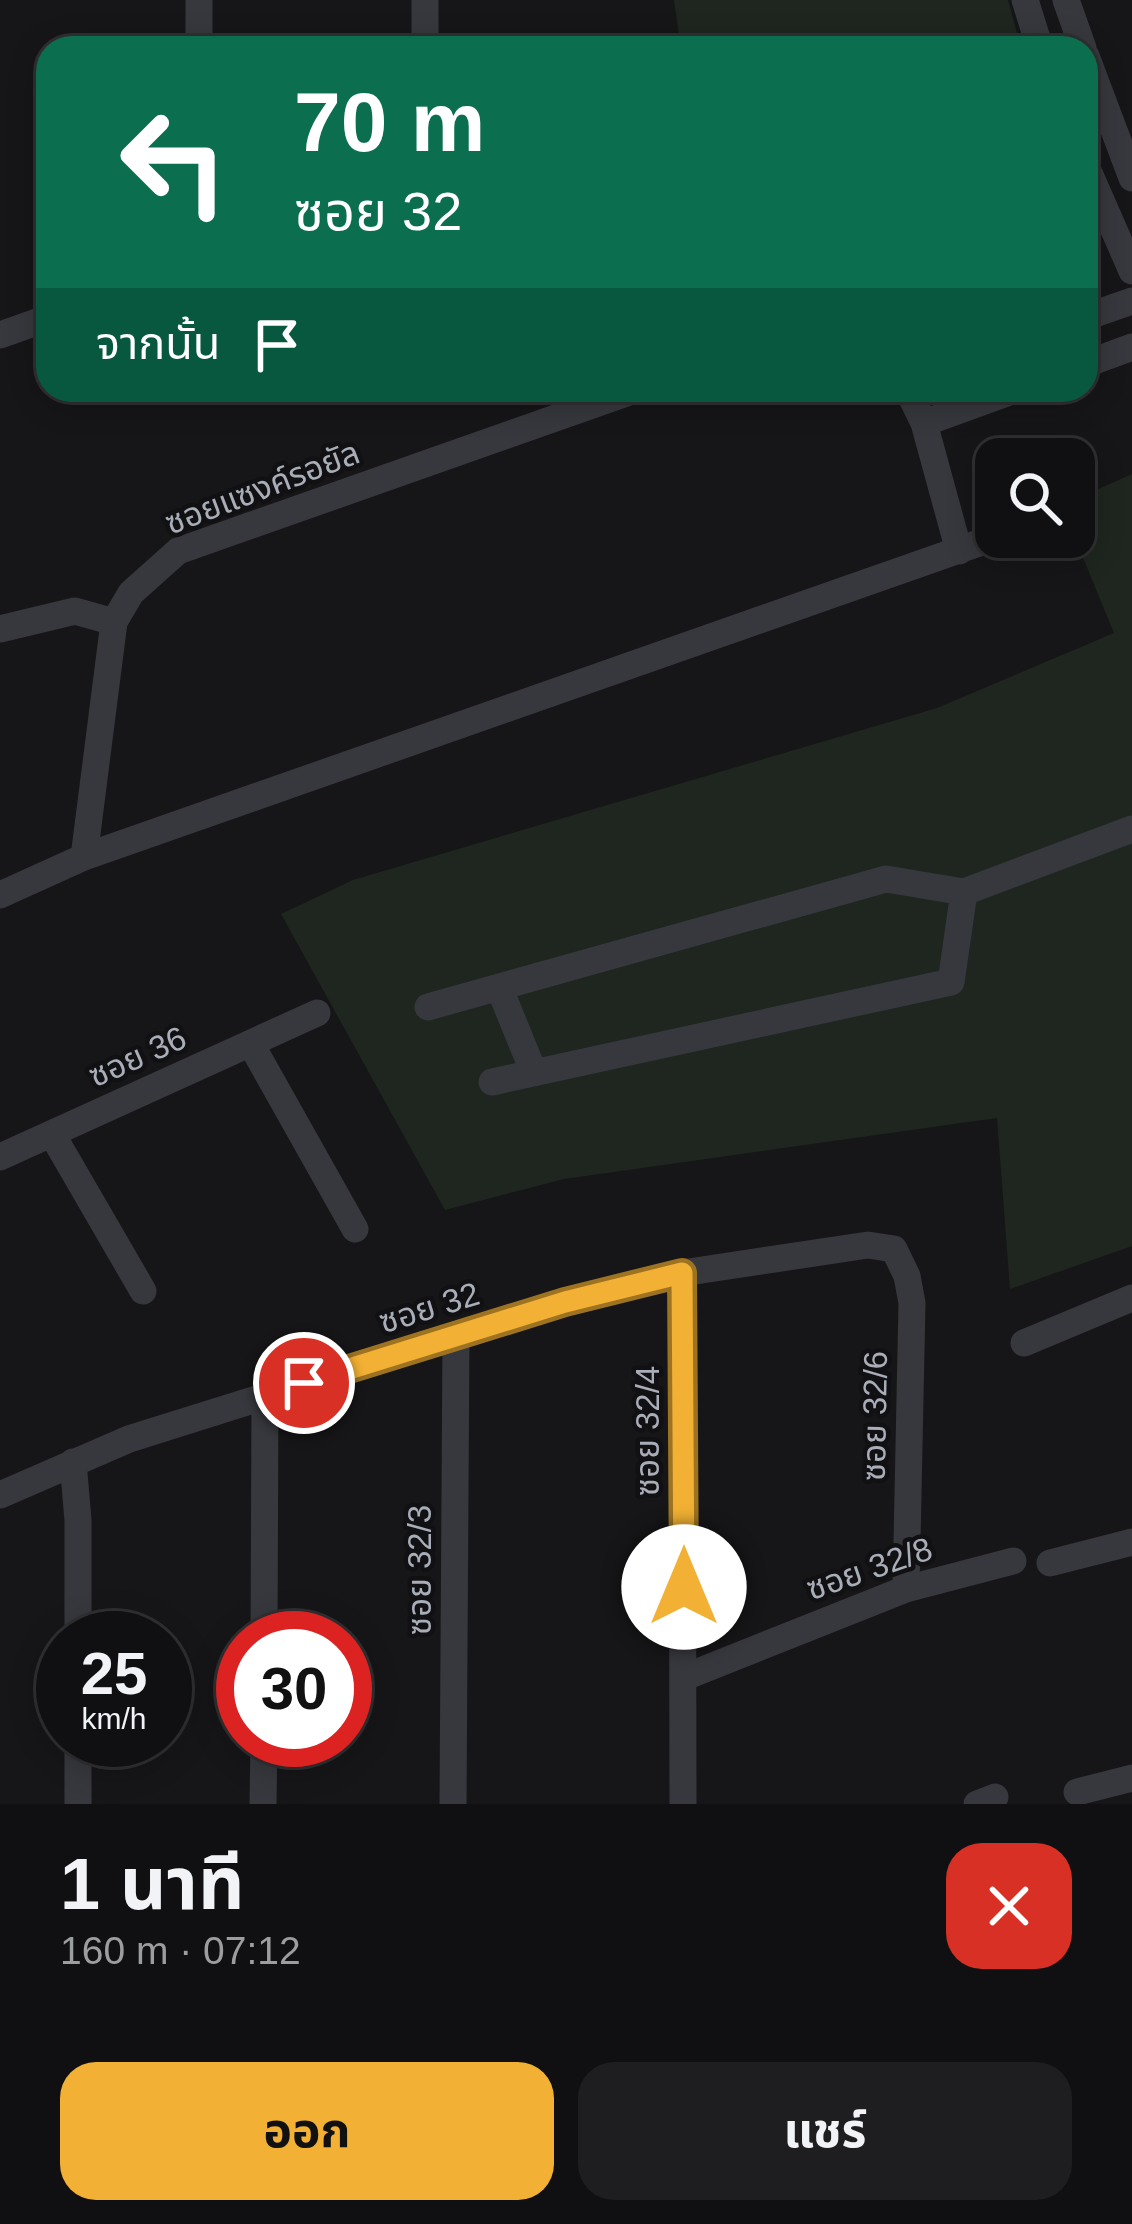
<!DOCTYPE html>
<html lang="th">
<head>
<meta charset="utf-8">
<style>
  :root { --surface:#101012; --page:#1e1e20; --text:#f1f3f6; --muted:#9c9d9f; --line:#303032; --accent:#f2b134 }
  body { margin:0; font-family:Helvetica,"Noto Sans Thai",sans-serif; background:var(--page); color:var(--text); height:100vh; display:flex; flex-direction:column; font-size:45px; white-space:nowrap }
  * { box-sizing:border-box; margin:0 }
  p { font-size:39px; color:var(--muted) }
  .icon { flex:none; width:66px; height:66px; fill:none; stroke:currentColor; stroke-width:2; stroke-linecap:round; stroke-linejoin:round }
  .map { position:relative; height:1804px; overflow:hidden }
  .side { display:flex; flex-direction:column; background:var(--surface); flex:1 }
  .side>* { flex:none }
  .guide { position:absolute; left:36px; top:36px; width:1062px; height:366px; border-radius:36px; box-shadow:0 6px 30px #0003,0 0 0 3px var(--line); background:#0b6e4f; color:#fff; overflow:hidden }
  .tools { position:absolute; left:975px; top:438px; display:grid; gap:24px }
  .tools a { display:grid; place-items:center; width:120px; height:120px; border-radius:24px; background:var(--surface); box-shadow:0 6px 30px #0003,0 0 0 3px var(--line); font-size:60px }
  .speed { position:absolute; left:36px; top:1611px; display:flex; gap:24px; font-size:60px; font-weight:700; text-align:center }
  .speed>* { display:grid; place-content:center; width:156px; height:156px; border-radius:50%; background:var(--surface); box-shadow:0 6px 30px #0003,0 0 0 3px var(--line); line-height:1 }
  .speed small { font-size:30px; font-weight:400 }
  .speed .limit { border:18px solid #d22; background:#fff; color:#111 }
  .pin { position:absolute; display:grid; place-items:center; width:102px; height:102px; color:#fff; margin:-51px; border:6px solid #fff; border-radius:50%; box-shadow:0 3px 12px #0007 }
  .me { position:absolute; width:132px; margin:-66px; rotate:0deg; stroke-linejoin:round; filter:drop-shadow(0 0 9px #0008) }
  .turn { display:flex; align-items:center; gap:42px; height:252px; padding:0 60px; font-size:54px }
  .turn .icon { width:156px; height:156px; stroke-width:2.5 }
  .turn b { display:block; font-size:84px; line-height:102px }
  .then { display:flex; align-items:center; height:114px; padding:0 60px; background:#0003; gap:24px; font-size:45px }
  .round { display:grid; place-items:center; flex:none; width:126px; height:126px; border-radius:36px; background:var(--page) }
  .headline { display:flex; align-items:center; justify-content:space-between; height:204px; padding:0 60px }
  h1 { font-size:72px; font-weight:700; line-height:90px }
  .button { display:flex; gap:24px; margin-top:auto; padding:24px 60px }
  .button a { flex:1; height:138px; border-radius:36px; background:var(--accent); color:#111; font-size:48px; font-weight:700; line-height:138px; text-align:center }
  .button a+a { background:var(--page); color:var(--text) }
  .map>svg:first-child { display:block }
  .green { fill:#1e261f }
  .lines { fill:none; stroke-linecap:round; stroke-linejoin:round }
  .minor { stroke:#37383d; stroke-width:27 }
  .route-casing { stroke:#9d7322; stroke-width:30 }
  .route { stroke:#f2b134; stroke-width:21 }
  .labels { text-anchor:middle; stroke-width:9; stroke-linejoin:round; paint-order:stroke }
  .street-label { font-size:33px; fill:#a8adb8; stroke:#111113 }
</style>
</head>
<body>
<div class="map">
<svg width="1132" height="1804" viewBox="0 0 1132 1804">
  <rect width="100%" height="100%" fill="#161618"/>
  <path class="green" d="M674 0H1008L1021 48H681Z
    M1132 474V1246L1010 1289 997 1118 564 1179 445 1210 281 914 353 880 937 708 1114 633 1074 536V500Z"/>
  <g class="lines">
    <path class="minor" d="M199 0V48
      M1025 0 1040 48
      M1066 0 1083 48
      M425 48V0
      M1086 56 1132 178
      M1086 166 1132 271
      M1086 317 1132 301
      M0 335 48 318
      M1086 364 1132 347
      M908 390 924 423 959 551
      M924 423 1015 390
      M0 629 75 611 114 622
      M84 857 996 537
      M0 895 84 857 114 622 131 593 178 551 635 390
      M499 987 534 1073
      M428 1007 886 879 964 892
      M251 1044 355 1229
      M492 1082 951 982 964 892 1132 829
      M52 1134 143 1291
      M0 1157 317 1013
      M682 1273 683 1804
      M1024 1343 1132 1298
      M73 1462 78 1520V1638
      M0 1495 129 1439 565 1302 682 1273 868 1245 894 1249 907 1276 912 1303 906 1589
      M1050 1563 1132 1542
      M264 1638 265 1395
      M685 1677 906 1589 1013 1561
      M1077 1792 1132 1778
      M78 1804V1740
      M263 1804 264 1740
      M453 1804 456 1337
      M977 1804 995 1797"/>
  </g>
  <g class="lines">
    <g class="route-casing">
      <path id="route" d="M304 1383 565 1302 682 1273 684 1587"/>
    </g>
    <use href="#route" class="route"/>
  </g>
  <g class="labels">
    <g class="street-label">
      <text transform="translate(262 487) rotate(-21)" y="12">ซอยแซงค์รอยัล</text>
      <text transform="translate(137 1056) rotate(-24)" y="12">ซอย 36</text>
      <text transform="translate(429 1307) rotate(-17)" y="12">ซอย 32</text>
      <text transform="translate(874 1416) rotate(-89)" y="12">ซอย 32/6</text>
      <text transform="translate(647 1431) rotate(-90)" y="12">ซอย 32/4</text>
      <text transform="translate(869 1568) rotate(-19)" y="12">ซอย 32/8</text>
      <text transform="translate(419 1570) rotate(-90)" y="12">ซอย 32/3</text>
    </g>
  </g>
</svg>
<div class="tools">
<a><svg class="icon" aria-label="search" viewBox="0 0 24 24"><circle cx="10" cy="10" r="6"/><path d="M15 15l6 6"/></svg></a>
</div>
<div class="speed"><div>25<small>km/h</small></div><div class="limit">30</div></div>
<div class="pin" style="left:304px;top:1383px;background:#d93025"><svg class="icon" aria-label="arrive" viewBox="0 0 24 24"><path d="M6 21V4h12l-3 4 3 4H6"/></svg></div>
<svg class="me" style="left:684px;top:1587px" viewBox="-20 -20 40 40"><circle r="19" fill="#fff"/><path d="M0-13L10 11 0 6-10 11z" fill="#f2b134"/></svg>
<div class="guide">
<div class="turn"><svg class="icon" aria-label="left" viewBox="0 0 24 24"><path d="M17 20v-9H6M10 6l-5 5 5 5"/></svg><div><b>70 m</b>ซอย 32</div></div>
<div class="then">จากนั้น<svg class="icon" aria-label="arrive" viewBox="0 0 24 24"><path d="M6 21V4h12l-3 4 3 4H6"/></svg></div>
</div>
</div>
<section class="side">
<div class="headline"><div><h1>1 นาที</h1><p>160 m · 07:12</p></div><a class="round" style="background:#d93025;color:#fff"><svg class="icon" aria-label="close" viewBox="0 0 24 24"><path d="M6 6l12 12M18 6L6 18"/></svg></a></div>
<div class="button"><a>ออก</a><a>แชร์</a></div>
</section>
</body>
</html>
